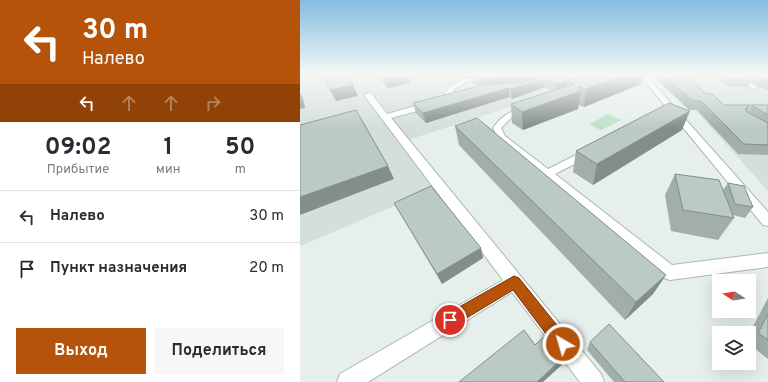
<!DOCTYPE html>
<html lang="ru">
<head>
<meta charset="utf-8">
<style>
  :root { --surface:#fff; --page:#f7f7f7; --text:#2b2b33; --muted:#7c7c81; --line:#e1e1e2; --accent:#b45309 }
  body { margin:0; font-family:Overpass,sans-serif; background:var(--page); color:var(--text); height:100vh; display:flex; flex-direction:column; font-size:15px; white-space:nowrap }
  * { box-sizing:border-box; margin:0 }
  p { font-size:13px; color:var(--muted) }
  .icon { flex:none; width:22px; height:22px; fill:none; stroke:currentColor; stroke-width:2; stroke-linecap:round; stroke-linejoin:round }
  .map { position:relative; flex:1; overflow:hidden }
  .side { display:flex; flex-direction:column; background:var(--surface); width:300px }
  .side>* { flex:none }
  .banner { background:#b45309; color:#fff; overflow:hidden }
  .needle { width:26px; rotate:282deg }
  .controls { position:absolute; left:412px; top:274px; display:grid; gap:8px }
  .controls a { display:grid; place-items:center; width:44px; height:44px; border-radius:0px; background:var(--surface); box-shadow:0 4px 16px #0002; font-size:20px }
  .pin { position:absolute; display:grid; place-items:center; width:34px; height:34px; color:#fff; margin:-17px; border:2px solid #fff; border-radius:50%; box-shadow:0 1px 4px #0007 }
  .me { position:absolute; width:44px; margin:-22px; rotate:322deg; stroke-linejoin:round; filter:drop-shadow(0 0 3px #0008) }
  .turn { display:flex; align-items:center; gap:14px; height:84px; padding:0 16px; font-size:18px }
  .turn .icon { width:52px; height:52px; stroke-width:2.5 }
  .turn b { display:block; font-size:28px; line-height:34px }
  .lanes { display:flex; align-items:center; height:38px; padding:0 16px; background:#0003; justify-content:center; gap:20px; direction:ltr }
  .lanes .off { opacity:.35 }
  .eta { display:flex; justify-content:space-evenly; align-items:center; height:68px; text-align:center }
  .eta b { font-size:24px; font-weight:700; line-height:28px }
  .action { display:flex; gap:8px; margin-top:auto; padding:8px 16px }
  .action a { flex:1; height:46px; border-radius:0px; background:var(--accent); color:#fff; font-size:16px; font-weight:700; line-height:46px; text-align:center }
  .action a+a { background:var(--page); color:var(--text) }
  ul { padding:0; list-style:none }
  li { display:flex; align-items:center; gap:12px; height:52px; padding:0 16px; border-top:1px solid var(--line) }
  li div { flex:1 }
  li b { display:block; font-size:15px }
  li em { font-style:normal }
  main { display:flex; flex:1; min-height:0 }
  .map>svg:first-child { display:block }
  .built { fill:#d4dfda }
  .green { fill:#bfe0c8 }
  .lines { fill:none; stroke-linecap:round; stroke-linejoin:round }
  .minor-casing { stroke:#a8b8b2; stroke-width:2 }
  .minor { fill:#fff; fill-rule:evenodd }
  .wall { fill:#a1aea9 }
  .shaded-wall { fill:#838d89 }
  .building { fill:#bbcac4; stroke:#838d89 }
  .route { fill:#b45309; stroke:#753606 }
</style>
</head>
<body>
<main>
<section class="side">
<div class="banner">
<div class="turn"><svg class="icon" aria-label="left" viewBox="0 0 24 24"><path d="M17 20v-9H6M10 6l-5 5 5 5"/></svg><div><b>30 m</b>Налево</div></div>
<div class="lanes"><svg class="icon" aria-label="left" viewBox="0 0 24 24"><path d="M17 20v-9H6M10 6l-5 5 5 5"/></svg><svg class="icon off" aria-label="ahead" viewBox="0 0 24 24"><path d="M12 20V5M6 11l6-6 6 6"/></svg><svg class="icon off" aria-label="ahead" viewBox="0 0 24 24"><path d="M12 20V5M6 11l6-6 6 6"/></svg><svg class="icon off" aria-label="right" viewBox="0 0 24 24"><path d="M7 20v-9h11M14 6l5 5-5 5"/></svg></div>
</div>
<div class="eta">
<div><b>09:02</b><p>Прибытие</p></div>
<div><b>1</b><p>мин</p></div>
<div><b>50</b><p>m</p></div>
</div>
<ul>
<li><svg class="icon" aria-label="left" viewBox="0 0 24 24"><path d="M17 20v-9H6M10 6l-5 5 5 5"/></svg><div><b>Налево</b></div><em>30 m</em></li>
<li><svg class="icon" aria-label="arrive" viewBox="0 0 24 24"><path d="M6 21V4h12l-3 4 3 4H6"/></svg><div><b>Пункт назначения</b></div><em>20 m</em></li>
</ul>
<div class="action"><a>Выход</a><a>Поделиться</a></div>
</section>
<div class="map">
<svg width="468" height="382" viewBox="0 0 468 382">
  <rect width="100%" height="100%" fill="#e6efeb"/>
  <path class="built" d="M0 74H311L108 140 142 186 0 246Z
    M363 74H468V191Z"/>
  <path class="green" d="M308 114 321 120 301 130 289 124Z"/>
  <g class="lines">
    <g class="minor-casing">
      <path id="minor" d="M186 74H198L167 82 154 89 147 103 91 118 301 374 304 382H280L212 292 68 382H37L40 374 203 280 64 95 68 93H71L87 114 141 99 149 87 163 80Z
        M339 74H345L468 212V226L463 225Z
        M433 74H440L458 88 453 89Z
        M223 107H229L230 109 212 117 201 128 205 136 248 169 284 151H292L293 153 292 155 255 174 372 265 468 253V267L370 280 364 278 198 139 193 128C201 116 210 112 223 107Z"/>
    </g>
    <use href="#minor" class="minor"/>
  </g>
  <path class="wall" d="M75 74H108L111 83 88 88Z
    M160 74H344L341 84 284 107 279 105 278 109 223 130 212 123 211 104 252 91 245 87 212 99 209 97 126 123 116 113 113 103 178 86 173 83 172 76 166 78Z
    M351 74H468V91L463 88 459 87 452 82 448 87H430L413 75H385L406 94 424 105 446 111 447 112 451 105H468V155L438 154 397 110H389Z
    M155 126 366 275 353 294 325 320 159 145Z
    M382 130 293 185 273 172 276 151Z
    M375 174 423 190 428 183 453 207 445 218 433 215 434 218 418 240 371 231 365 195Z
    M94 203 181 248 183 258 142 284 100 213Z
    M468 298V359L449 344V334Z
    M290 342 364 382H314L287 350Z"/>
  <path class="shaded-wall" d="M102 74H108L111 83 88 88 84 78Z
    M165 74H172V76L166 78Z
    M230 74H263L245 79V87L212 99 211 89 239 81 181 88 180 79Z
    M287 74 274 84 267 81 266 90 256 93 257 84Z
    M329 74H344L341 84 284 107 286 89Z
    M53 85 58 96 36 101 30 90Z
    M209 88V97L126 123 123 113Z
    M281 91 278 109 223 130 222 112Z
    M0 93 3 98 5 108 0 109Z
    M450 105 445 114V109Z
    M390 111 382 130 293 185 297 164Z
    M88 166 94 179 0 215V197Z
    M181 248 183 258 142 284 137 274Z
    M366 275 353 294 325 320 336 302Z
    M265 356 264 363 243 382H237Z"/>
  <path class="building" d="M22 74H46L53 85 30 90Z
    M80 74H102L84 78Z
    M172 74H230L224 76 180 79Z
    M255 74H287L257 84 245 79 211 89 209 88 123 113 113 103 183 85 224 82Z
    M286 74H329L286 89 278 86 281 91 222 112 211 104 274 84 267 81Z
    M361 74H384L406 94H412L424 105H450L445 109 447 112 468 123V145L444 144 401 101H393Z
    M426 74H445L453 80H434Z
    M456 74H468V80H464Z
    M369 103 390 111 297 164 276 151Z
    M451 105H468V115Z
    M56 110 88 166 0 197V125Z
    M177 118 366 275 336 302 155 126Z
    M375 174 419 180 434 218 383 210Z
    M428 183 444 186 453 207 435 204Z
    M131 186 181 248 137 274 94 203Z
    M468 314V340L458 333Z
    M309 324 364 382H325L290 342Z
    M224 330 235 345 248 333 265 356 237 382H159Z"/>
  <linearGradient id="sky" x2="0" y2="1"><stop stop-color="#84bce0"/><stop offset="0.58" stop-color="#f4f8f6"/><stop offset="1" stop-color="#f4f8f6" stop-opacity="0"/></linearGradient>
  <rect width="468" height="128" fill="url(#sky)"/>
  <path class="route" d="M214 276 219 278 268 339 271 344 268 350 263 352 258 350 213 290 155 325 150 327 145 325 143 320 145 315Z"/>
</svg>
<div class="controls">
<a><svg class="needle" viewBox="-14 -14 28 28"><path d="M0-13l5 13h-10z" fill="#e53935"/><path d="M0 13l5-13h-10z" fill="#7c7c81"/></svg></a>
<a><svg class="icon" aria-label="layers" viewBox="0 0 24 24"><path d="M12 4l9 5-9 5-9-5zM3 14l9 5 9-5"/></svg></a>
</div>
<div class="pin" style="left:150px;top:320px;background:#d93025"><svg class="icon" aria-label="arrive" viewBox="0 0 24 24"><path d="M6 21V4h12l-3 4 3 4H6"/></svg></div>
<svg class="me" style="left:263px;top:344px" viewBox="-20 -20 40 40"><circle r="17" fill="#b45309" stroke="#fff" stroke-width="3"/><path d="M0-11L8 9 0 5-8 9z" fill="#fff"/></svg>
</div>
</main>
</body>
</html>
